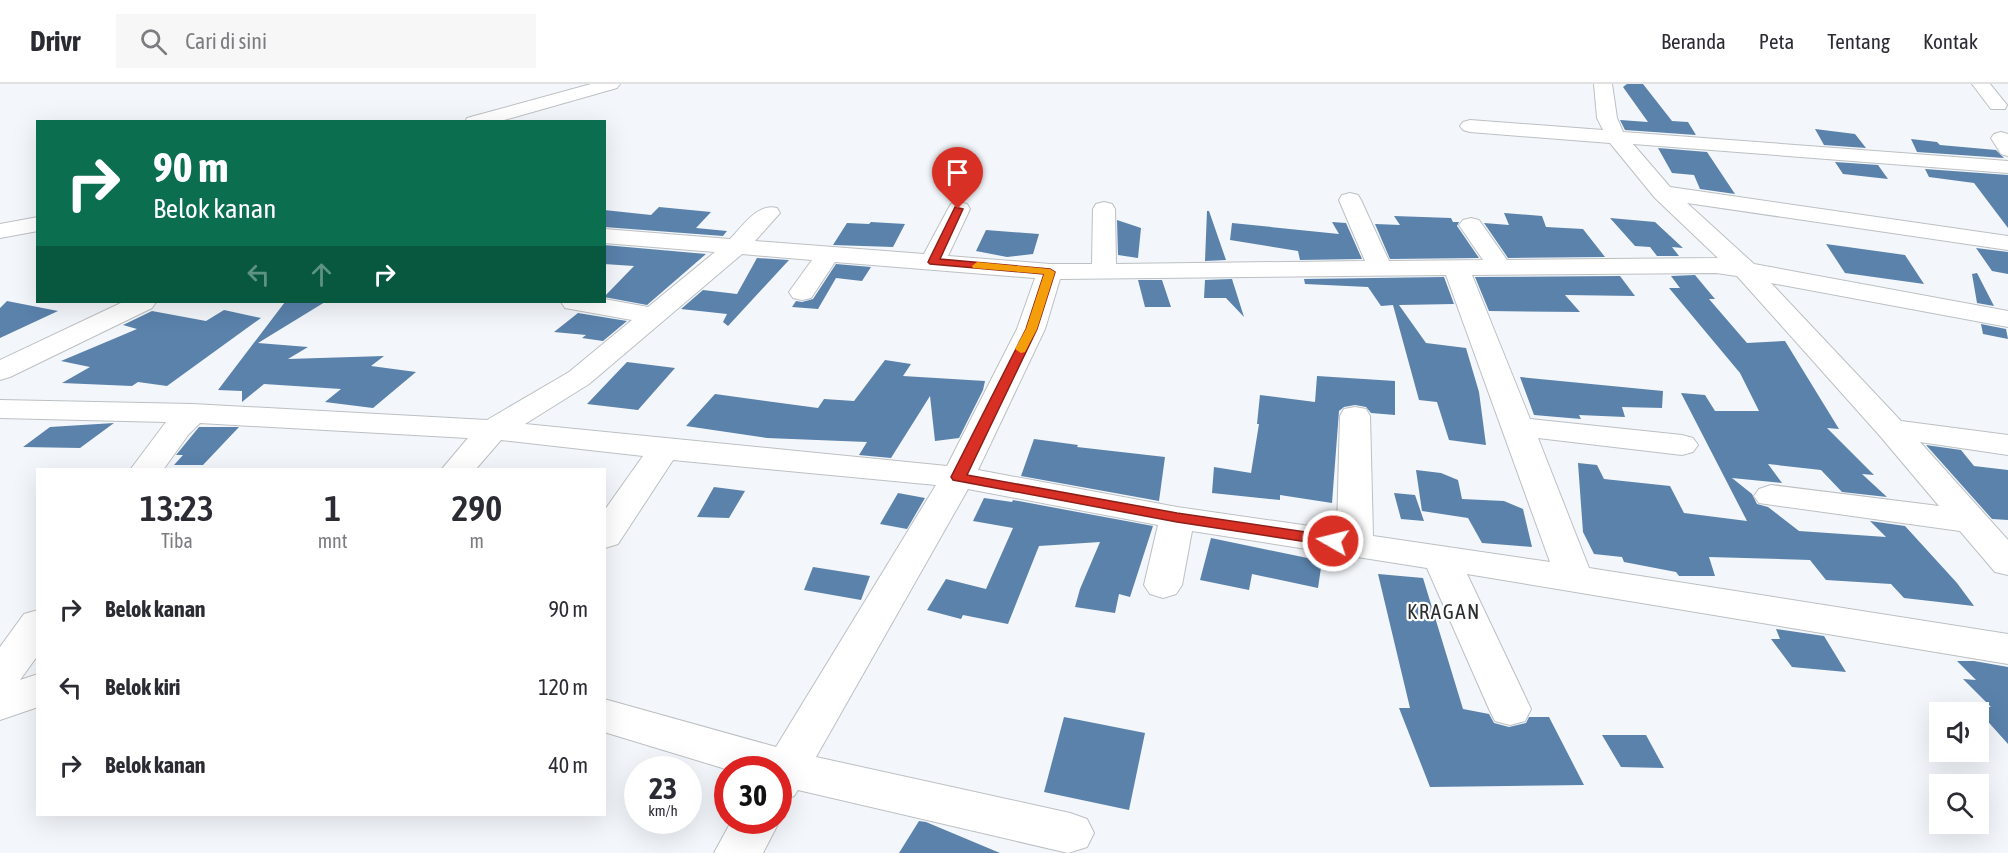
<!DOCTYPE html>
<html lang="id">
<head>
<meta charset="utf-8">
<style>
  :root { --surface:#fff; --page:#f7f7f7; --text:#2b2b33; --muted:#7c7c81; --line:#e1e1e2 }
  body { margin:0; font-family:"Asap Condensed",sans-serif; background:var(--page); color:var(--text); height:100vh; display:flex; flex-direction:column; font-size:22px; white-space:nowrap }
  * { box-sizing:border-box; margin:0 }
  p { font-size:20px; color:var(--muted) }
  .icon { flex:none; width:33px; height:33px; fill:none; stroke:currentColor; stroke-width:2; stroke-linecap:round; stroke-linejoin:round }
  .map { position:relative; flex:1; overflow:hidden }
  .side { position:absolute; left:36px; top:384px; width:570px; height:348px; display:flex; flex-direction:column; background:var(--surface); border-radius:0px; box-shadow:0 6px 24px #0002 }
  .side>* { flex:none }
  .hud { position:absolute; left:36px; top:36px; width:570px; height:183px; border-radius:0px; box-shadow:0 6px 24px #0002; background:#0b6e4f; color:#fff; overflow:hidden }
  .tools { position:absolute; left:1929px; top:618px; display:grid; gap:12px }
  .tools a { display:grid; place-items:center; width:60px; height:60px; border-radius:0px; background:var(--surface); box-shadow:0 6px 24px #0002; font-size:30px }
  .speed { position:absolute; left:624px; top:672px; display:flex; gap:12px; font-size:30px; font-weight:700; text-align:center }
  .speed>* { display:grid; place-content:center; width:78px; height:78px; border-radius:50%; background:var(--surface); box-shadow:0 6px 24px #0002; line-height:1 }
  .speed small { font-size:15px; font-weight:400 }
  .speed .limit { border:9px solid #d22; background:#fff; color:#111 }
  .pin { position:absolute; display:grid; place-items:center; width:51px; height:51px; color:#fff; margin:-62px -26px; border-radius:50% 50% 50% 0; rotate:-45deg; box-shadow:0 0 6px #0007 }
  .pin .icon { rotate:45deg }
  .me { position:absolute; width:66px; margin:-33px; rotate:278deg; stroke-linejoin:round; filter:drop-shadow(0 0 4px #0008) }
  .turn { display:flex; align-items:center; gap:21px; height:126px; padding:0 18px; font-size:27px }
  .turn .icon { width:78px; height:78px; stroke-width:2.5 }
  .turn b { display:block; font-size:42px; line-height:51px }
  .lanes { display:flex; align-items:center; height:57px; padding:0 18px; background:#0003; justify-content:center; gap:30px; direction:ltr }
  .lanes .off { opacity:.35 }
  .eta { display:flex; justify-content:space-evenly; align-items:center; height:102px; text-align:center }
  .eta b { font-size:36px; font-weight:600; line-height:42px }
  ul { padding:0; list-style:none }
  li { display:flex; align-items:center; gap:18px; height:78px; padding:0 18px }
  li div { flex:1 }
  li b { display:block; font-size:22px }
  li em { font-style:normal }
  header { display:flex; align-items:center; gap:36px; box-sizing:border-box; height:84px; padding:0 30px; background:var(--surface); border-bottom:2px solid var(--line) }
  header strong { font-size:28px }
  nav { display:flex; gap:33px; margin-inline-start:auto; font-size:21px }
  .search { width:420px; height:54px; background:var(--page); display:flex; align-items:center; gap:15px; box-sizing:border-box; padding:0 21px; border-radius:0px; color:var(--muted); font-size:22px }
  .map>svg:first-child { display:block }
  .building { fill:#5a82ab }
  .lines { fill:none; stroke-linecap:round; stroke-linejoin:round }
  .minor-casing { stroke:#bcc0c3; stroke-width:2 }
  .minor { fill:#fff; fill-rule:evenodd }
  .route { fill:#d93025; stroke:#8d1f18; stroke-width:1.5 }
  .slow { fill:#f59e0b }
  .labels { text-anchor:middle; stroke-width:4.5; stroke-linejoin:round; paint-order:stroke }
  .quarter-label { font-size:21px; letter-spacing:1.5px; fill:#2b2d2e; stroke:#fff }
</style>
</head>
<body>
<header>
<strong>Drivr</strong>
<div class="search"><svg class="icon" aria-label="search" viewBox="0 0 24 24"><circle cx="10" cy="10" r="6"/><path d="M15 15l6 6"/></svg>Cari di sini</div>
<nav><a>Beranda</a><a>Peta</a><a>Tentang</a><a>Kontak</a></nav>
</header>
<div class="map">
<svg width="2008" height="769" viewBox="0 0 2008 769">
  <rect width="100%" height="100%" fill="#f3f6fa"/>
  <path class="building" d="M1627 0H1643L1672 37 1688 38 1696 51 1625 46 1620 36 1648 38 1623 3Z
    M1815 45 1855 50 1866 64 1824 61Z
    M1911 55 1937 58 1940 61 1996 66 2004 74 1917 68Z
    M1658 64 1707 68 1735 110 1700 105 1694 91 1672 89Z
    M1835 78 1878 81 1888 95 1843 90Z
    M1925 85 2008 91V144L1974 99 1929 93Z
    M659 123 711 128 696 144 727 147 723 152 604 143V126L651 131Z
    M1207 127H1209L1226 176 1205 177Z
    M1504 129 1542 132 1546 143 1583 145 1605 173 1508 174 1484 139 1509 141Z
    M1394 132 1451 134 1453 138H1459L1457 142 1479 174 1390 175 1375 140 1400 141Z
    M1610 134 1655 138 1683 164 1672 163 1679 172H1657L1650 163 1635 162Z
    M1117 136 1141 144 1138 174 1118 171Z
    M871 138 905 140 893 163 833 161 847 139 869 140Z
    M1332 138 1346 139 1362 175 1300 176 1298 167 1230 156 1232 139 1339 150Z
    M986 146 1039 150 1033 170 1007 173 976 167Z
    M1826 160 1905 171 1924 200 1845 189Z
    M604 161 706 170 647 221 604 213 634 182 604 180Z
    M1976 164 2008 168V190L1992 187Z
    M757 174 789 176 728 242 723 238 727 230 681 225 703 206 737 210Z
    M836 180 871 183 862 197 836 194 818 225 792 223 796 217 802 218 813 215Z
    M1977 189 1994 222 1977 219 1972 190Z
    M1695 191 1715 215H1709L1747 259 1785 257 1839 345 1827 344 1874 391 1862 390 1887 413 1842 408 1821 386 1768 380 1782 399 1732 394 1752 410 1757 420 1768 423 1799 447 1886 453 1870 437 1905 442 1957 499 1974 522 1904 514 1891 500 1826 496 1810 476 1709 473 1715 492H1679L1676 488 1624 478 1622 473 1594 470 1583 448 1578 379 1597 381 1604 395 1670 402 1684 429 1747 437 1681 309 1705 311 1715 327H1759L1740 289 1669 204H1680L1671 192Z
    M1620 192 1635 212 1565 211 1580 228 1489 227 1475 193Z
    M1444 193 1454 220 1399 221 1426 259 1466 264 1479 308 1486 361 1449 356 1437 318 1419 316 1393 221 1381 222 1368 203 1305 200 1304 195Z
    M1232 195 1244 233 1226 214H1204L1205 196Z
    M1138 196H1162L1171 223H1145Z
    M7 217 58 227 0 254V224Z
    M285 218H325L258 259 308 263 288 275 384 272 371 282 416 288 373 324 325 318 341 305 264 300 242 318V307L218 306Z
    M224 226 261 234 167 302 138 298 132 302 62 299 90 283 61 277 137 245 123 241 152 227 206 237Z
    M578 229 627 237 603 257 582 254 586 251 554 248Z
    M1981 240 2006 245 2008 255 1983 250Z
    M885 276 911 280 903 292 985 297 983 306 959 354 935 357 930 312 891 374 859 371 867 358 767 354 686 342 715 310 818 324 824 315 854 317Z
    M627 278 675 284 638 326 587 320Z
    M1317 292 1395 297V331L1371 329 1366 323 1355 321 1344 323 1339 327 1332 419 1280 411V416L1212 409 1214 383 1251 389 1259 340H1257L1260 311 1315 318Z
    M1520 293 1663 307 1662 324 1622 323 1625 333 1579 331 1581 335 1534 331Z
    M114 339 80 364 23 363 50 343Z
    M199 343H239L203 381H174L183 371H176Z
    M1034 355 1078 361 1077 363 1165 373 1159 417 1021 392Z
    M1926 361 1961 366 1974 382 2008 386V436L1992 435Z
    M1416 386 1441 389 1458 396 1462 415 1504 417 1523 425 1532 463 1482 459 1468 434 1422 427Z
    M714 403 745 407 729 434 697 433Z
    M898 409 925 414 907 445 880 440Z
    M1394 409 1415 411 1424 437 1401 435Z
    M984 414 1012 418 1013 416 1153 442 1130 513 1119 510 1115 529 1075 523 1080 505 1100 458 1039 462 1008 540 963 531 961 535 927 526 946 495 986 505 1013 444 973 437Z
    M1211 454 1322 477 1318 504 1252 490 1249 506 1200 496Z
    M813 483 870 492 861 516 804 506Z
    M1378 490 1423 494 1463 625 1489 630 1494 639 1509 643 1526 639 1529 633H1549L1584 701 1430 703 1399 624H1410Z
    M1776 545 1824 552 1846 588 1792 583 1771 555H1780Z
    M1957 577H1974L2008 583V660L1974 622 1991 623 1963 595 1976 596Z
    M1064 633 1145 649 1129 726 1044 708Z
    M1602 651H1646L1664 684 1621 683Z
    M919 737 926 738 1000 769H899Z"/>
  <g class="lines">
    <g class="minor-casing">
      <path id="minor" d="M591 0H620L617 4 497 38H465L467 34Z
        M1594 0H1612L1617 34 1623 48 2008 77V89L1633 60 1670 103 2008 152V166L1687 119 1754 180 2008 227V243L1771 199 1901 337 2008 351V371L1920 358 2008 456V491L1995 488 1960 447 1759 419 1754 412 1759 405 1771 401 1939 422 1880 352 1737 192 1716 189 1472 191 1530 335 1682 351 1693 354 1698 361 1693 368 1682 371 1538 354 1589 484 2008 550V580L1467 490 1531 625 1525 637 1510 641 1495 637 1489 625 1427 484 1192 447 1182 501 1176 510 1163 514 1150 510 1144 501 1158 441 968 405 816 673 1070 729 1087 735 1094 749 1087 763 1068 769 798 706 794 712 778 718V686H729L604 648V615L776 663 936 401 673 376 618 460 605 464 604 427 643 372 501 356 475 386H441L468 354 200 339 188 351 163 386H130L166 338 0 334V316L192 320 487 336 569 288 632 236 565 224 561 218H604V215L648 223 715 168 604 159V145L730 155C743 142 757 119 777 124L780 129 755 157 924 170 948 125 951 120 959 118 967 120 970 125 948 172 1050 180H1092L1093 125 1096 120 1104 118 1112 120 1115 125 1116 180 1365 177 1339 116 1342 111 1350 109 1358 111 1361 116 1389 177 1483 176 1459 141 1463 136 1471 134 1479 136 1507 176 1718 174 1655 114 1610 59 1470 48 1463 46 1460 42 1463 38 1470 36 1603 46 1597 34ZM742 170 812 176 789 208 793 214 802 216 811 214 835 178 1035 194 1017 245 947 382 525 340 589 300ZM1446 191 1550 478 1373 452 1370 332 1366 325 1355 323 1344 325 1340 332 1337 446 1177 423 978 386 1045 245 1060 195Z
        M1972 0H1990L2007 21 2005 25H1991Z
        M2001 48 2008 50V72L2001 70 1991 54 1994 50Z
        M38 133V147L0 154V140Z
        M123 218H156L152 224 10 293 0 296V276Z
        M38 526V571L20 596 38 590V623L0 636V563L24 530Z
        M778 732 780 736 763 769H714L732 736H778Z"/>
    </g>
    <use href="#minor" class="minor"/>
  </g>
  <path class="route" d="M955 123 963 125 940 175 1050 185 1055 188 1037 245 967 391 1177 429 1333 452 1338 453 1340 457 1338 460 1333 462 1177 438 953 396 951 393 1026 245 1044 190 930 180 928 178Z"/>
  <path class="slow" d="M977 178 1050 185 1055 188 1037 245 1025 268 1021 269 1015 265 1026 245 1044 190 973 184 972 182Z"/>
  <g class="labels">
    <g class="quarter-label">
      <text x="1444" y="535">KRAGAN</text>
    </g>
  </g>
</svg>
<div class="tools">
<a><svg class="icon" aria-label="sound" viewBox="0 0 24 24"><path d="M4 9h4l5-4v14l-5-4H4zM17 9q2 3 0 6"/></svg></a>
<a><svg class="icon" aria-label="search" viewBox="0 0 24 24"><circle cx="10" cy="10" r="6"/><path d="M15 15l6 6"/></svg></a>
</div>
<div class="speed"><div>23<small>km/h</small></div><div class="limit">30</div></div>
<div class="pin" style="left:958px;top:125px;background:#d93025"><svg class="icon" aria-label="arrive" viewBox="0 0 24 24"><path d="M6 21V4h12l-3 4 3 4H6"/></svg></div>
<svg class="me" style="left:1333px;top:457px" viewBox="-20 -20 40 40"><circle r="17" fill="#d93025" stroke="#fff" stroke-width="3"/><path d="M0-11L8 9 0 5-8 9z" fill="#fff"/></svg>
<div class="hud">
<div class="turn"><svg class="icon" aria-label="right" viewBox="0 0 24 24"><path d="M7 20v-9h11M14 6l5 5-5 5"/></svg><div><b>90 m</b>Belok kanan</div></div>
<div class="lanes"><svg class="icon off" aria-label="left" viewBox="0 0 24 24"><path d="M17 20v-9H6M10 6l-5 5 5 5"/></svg><svg class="icon off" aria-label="ahead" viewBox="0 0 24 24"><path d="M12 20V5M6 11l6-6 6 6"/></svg><svg class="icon" aria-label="right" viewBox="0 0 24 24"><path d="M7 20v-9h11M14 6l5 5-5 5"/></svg></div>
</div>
<section class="side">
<div class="eta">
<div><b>13:23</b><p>Tiba</p></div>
<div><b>1</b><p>mnt</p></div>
<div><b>290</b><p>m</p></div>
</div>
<ul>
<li><svg class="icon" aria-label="right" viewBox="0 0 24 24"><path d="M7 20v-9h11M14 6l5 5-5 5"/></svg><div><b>Belok kanan</b></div><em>90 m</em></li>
<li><svg class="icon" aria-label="left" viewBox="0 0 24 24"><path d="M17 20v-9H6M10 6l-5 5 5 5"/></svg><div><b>Belok kiri</b></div><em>120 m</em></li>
<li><svg class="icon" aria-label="right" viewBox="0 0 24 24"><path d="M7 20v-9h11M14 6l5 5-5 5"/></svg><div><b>Belok kanan</b></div><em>40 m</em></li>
</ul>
</section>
</div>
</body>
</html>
